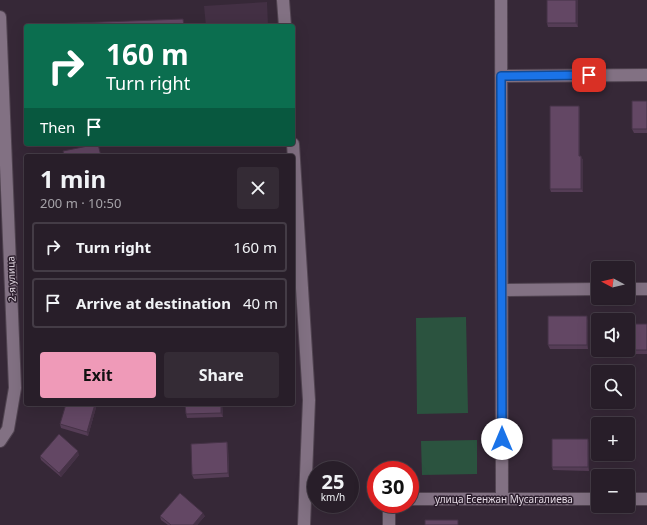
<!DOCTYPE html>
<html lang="en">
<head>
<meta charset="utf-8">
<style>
  :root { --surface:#281e29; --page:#342b35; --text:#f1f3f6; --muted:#a5a2a8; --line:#443c46; --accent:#ef9ab8 }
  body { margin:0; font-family:"Noto Sans",sans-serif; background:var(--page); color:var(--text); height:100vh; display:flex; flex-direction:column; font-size:15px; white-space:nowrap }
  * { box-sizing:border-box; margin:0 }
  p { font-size:13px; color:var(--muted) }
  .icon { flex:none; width:22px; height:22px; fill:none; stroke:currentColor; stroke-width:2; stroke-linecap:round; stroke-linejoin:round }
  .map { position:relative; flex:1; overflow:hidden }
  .panel { position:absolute; left:24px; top:154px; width:271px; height:252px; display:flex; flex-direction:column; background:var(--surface); border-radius:4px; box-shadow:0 4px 16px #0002,0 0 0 1px var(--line) }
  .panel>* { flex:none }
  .top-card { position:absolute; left:24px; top:24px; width:271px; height:122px; border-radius:4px; box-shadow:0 4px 16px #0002,0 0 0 1px var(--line); background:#0b6e4f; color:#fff; overflow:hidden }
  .needle { width:26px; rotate:277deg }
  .controls { position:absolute; left:591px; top:261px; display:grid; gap:8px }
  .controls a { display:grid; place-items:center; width:44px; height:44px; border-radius:4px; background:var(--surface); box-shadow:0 4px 16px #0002,0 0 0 1px var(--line); font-size:20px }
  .speed { position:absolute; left:307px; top:461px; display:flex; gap:8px; font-size:20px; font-weight:700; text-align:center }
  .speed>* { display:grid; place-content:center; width:52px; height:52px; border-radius:50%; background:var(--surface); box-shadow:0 4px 16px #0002,0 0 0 1px var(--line); line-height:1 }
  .speed small { font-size:10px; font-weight:400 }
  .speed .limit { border:6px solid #d22; background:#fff; color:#111 }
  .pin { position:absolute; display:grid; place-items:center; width:34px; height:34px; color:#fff; margin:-17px; border-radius:8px; box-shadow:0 2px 6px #0006 }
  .me { position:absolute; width:44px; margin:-22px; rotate:0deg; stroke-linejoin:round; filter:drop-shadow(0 0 3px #0008) }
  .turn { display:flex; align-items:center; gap:14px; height:84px; padding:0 16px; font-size:18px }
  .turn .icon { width:52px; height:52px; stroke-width:2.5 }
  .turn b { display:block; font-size:28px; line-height:34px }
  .then { display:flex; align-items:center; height:38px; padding:0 16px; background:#0003; gap:8px; font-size:15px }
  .round { display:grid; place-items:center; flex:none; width:42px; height:42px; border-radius:4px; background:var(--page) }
  .summary { display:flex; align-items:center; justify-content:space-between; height:68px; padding:0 16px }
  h1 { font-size:24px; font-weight:700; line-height:30px }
  .primary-button { display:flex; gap:8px; margin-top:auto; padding:8px 16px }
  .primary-button a { flex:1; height:46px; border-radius:4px; background:var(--accent); color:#111; font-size:16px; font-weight:700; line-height:46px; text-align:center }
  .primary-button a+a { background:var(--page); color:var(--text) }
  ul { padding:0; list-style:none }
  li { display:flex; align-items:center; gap:12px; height:50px; margin:0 8px 6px; padding:0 8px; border:2px solid var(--line); border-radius:4px }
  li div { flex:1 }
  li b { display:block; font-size:15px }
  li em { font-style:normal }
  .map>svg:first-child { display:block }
  .built { fill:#433044 }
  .green { fill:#2b533f }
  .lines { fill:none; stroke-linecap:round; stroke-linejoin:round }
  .minor-casing { stroke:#514451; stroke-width:14 }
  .minor { stroke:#827183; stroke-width:12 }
  .wall { fill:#553d56 }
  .shaded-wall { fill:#453246 }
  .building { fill:#634764; stroke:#453246 }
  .route-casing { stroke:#114b97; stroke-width:10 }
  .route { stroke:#1a73e8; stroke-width:7 }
  .labels { text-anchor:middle; stroke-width:3; stroke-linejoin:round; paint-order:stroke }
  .street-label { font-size:10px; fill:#e2d8e2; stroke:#2c1e2d }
</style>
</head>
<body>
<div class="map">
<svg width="647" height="525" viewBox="0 0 647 525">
  <rect width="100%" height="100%" fill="#362837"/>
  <path class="built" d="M267 2 268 26H206L204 6Z"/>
  <path class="green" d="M466 317 468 413 417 414 416 318Z
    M477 440V474L422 475 421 441Z"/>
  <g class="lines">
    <g class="minor-casing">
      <path id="minor" d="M283 0 285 26
        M501 0 502 499
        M0 17 15 388 8 429 0 441
        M501 76 647 75
        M293 144 309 400 304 525
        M628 289H647
        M502 290 598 289
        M410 499H598
        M628 499H647
        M389 504V525"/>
    </g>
    <use href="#minor" class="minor"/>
  </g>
  <path class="wall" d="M547 0H578V27H548L547 23Z
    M647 101V133H634L632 129Z
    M579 106 580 110V156L583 160V192H551L550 189Z
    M588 320V349H550L548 345Z
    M647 324V354H630L629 350Z
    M97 404 88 436 61 428 60 424Z
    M185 404H222L223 417 187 418 186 414Z
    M227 442 228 446 229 477 194 479 192 475Z
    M589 443V471L553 470 552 467Z
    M79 455 61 477 41 460 40 456Z
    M160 516H205L197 525H168L161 520Z"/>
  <path class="shaded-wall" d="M576 0H578V27L576 23Z
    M579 106 580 110V160L579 156Z
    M581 156 583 160V192L581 189Z
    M587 316 588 320V349L587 345Z
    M95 404H97L88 436 87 432Z
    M221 404H222L223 417 221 413Z
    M588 439 589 443V471L588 467Z
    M227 442 228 446 229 477 228 473Z
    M78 451 79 455 61 477 59 473Z
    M203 513 205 516 197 525H193Z"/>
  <path class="building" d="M547 0H576V23H547Z
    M183 19 184 26H50L49 24Z
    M632 101H647V129H632Z
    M550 106H579V156H581V189H550Z
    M98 144 101 156H64L63 151Z
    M548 316H587V345H548Z
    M629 324H647V350H629Z
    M66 404H95L87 432 60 424Z
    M185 404H221V413L186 414Z
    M59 434 78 451 59 473 40 456Z
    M552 439H588V467H552Z
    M227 442 228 473 192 475 191 444Z
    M180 493 203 513 193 525H171L160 516Z
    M425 520H458V525H425Z"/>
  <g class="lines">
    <g class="route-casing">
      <path id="route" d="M502 439 501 76 589 75"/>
    </g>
    <use href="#route" class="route"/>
  </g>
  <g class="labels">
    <g class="street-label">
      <text transform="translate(11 279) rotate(-92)" y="4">2-я улица</text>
      <text x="504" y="503">улица Есенжан Мусагалиева</text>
    </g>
  </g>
</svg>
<div class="controls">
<a><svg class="needle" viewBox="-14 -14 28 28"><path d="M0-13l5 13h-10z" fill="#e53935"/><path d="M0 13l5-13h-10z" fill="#a5a2a8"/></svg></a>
<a><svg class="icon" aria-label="sound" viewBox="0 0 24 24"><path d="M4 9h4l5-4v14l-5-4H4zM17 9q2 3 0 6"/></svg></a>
<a><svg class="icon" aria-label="search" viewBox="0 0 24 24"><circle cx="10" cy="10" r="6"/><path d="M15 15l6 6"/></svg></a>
<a>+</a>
<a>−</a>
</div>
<div class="speed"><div>25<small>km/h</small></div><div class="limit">30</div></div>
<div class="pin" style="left:589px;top:75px;background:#d93025"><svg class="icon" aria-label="arrive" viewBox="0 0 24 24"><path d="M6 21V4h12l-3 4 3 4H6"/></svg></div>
<svg class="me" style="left:502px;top:439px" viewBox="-20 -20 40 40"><circle r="19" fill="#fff"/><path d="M0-13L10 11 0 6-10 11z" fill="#1a73e8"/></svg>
<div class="top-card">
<div class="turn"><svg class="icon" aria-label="right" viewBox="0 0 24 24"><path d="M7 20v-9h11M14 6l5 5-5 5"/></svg><div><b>160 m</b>Turn right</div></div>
<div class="then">Then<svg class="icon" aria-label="arrive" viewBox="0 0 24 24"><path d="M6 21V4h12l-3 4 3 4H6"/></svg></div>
</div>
<section class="panel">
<div class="summary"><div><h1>1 min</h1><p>200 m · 10:50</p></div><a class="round"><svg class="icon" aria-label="close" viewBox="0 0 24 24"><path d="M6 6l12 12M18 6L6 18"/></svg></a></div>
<ul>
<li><svg class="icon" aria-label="right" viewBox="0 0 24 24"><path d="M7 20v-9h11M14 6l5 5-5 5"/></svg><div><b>Turn right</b></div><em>160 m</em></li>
<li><svg class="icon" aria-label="arrive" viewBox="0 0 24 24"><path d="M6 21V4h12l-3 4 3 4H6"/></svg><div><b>Arrive at destination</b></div><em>40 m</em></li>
</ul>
<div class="primary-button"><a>Exit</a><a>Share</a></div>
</section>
</div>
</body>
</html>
